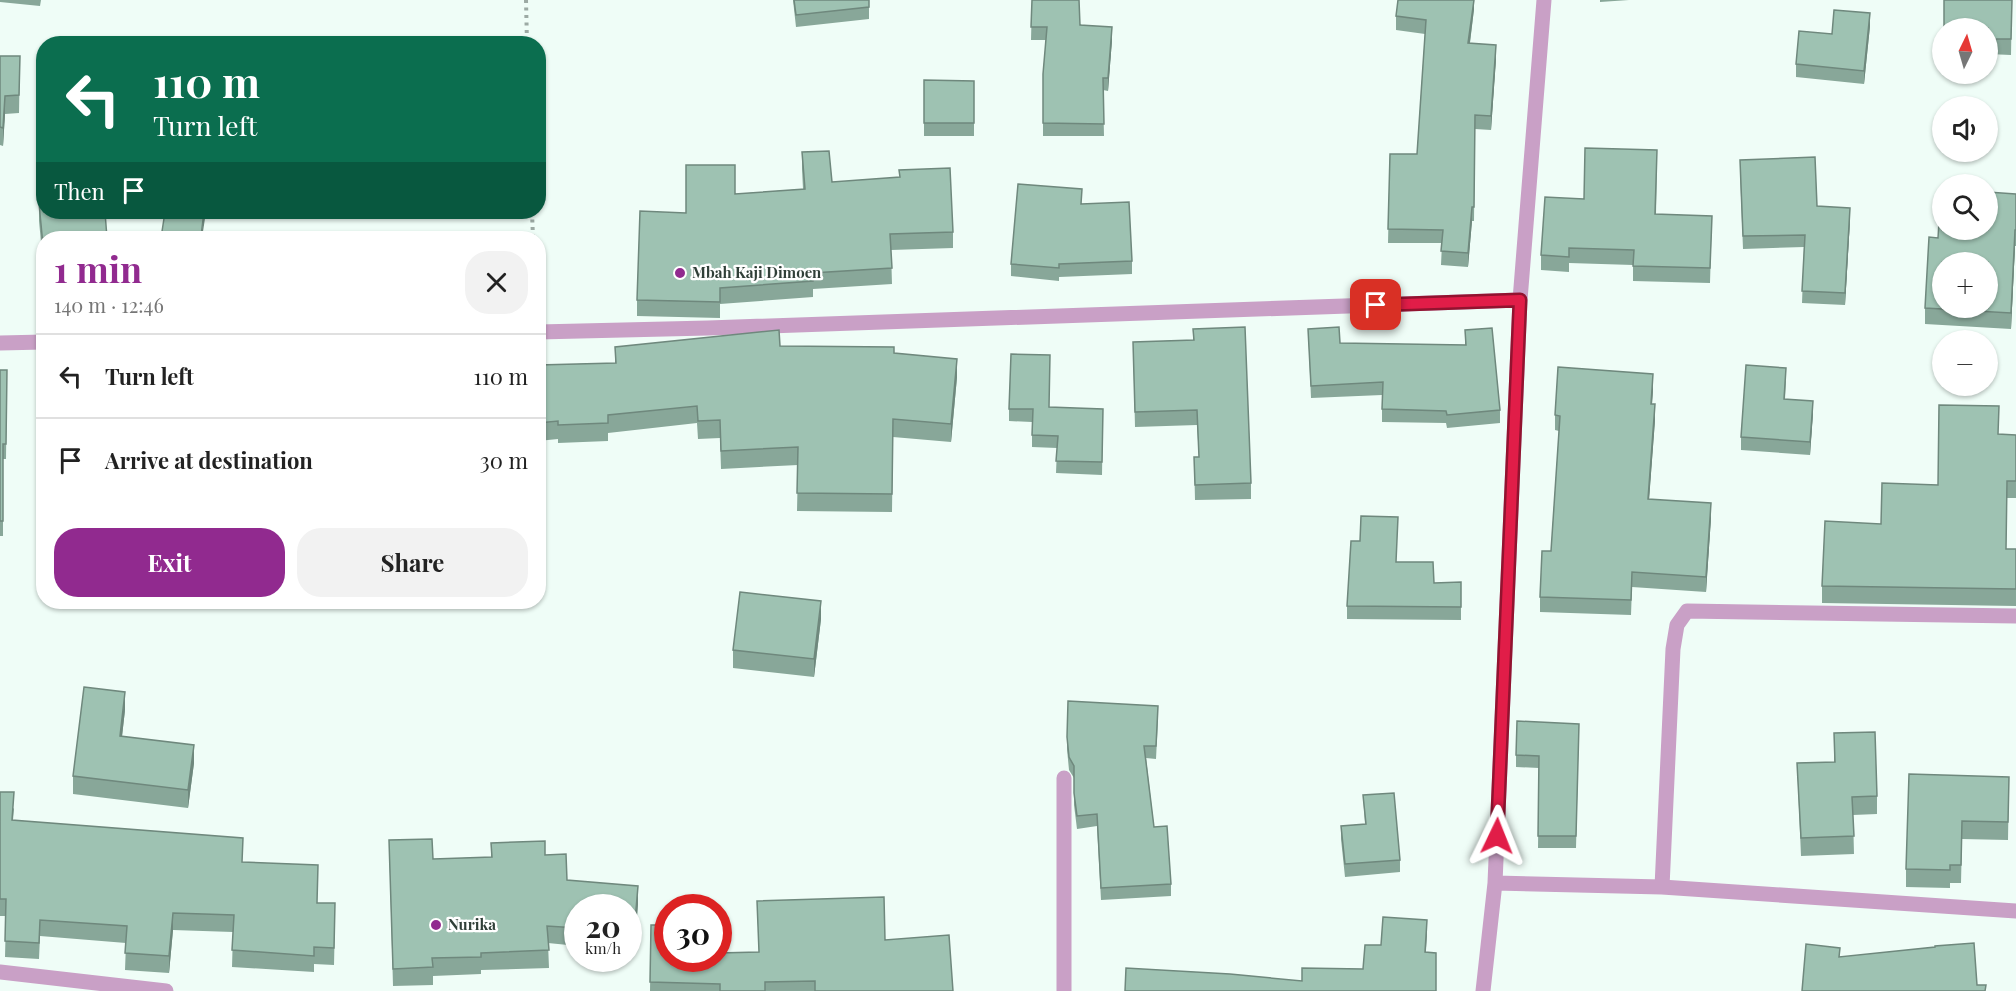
<!DOCTYPE html>
<html lang="en">
<head>
<meta charset="utf-8">
<style>
  :root { --surface:#fff; --page:#f2f2f2; --text:#222; --muted:#767676; --line:#e0e0e0; --accent:#912a8f }
  body { margin:0; font-family:"Playfair Display",serif; background:var(--page); color:var(--text); height:100vh; display:flex; flex-direction:column; font-size:22px; white-space:nowrap }
  * { box-sizing:border-box; margin:0 }
  p { font-size:20px; color:var(--muted) }
  .icon { flex:none; width:33px; height:33px; fill:none; stroke:currentColor; stroke-width:2; stroke-linecap:round; stroke-linejoin:round }
  .map { position:relative; flex:1; overflow:hidden }
  .drawer { position:absolute; left:36px; top:231px; width:510px; height:378px; display:flex; flex-direction:column; background:var(--surface); border-radius:24px; box-shadow:0 2px 4px #0004 }
  .drawer>* { flex:none }
  .banner { position:absolute; left:36px; top:36px; width:510px; height:183px; border-radius:24px; box-shadow:0 2px 4px #0004; background:#0b6e4f; color:#fff; overflow:hidden }
  .needle { width:39px; rotate:5deg }
  .buttons { position:absolute; left:1932px; top:18px; display:grid; gap:12px }
  .buttons a { display:grid; place-items:center; width:66px; height:66px; border-radius:50%; background:var(--surface); box-shadow:0 2px 4px #0004; font-size:30px }
  .speed { position:absolute; left:564px; top:894px; display:flex; gap:12px; font-size:30px; font-weight:700; text-align:center }
  .speed>* { display:grid; place-content:center; width:78px; height:78px; border-radius:50%; background:var(--surface); box-shadow:0 2px 4px #0004; line-height:1 }
  .speed small { font-size:15px; font-weight:400 }
  .speed .limit { border:9px solid #d22; background:#fff; color:#111 }
  .pin { position:absolute; display:grid; place-items:center; width:51px; height:51px; color:#fff; margin:-26px; border-radius:12px; box-shadow:0 3px 9px #0006 }
  .me { position:absolute; width:66px; margin:-33px; rotate:2deg; stroke-linejoin:round; filter:drop-shadow(0 0 4px #0008) }
  .turn { display:flex; align-items:center; gap:21px; height:126px; padding:0 18px; font-size:27px }
  .turn .icon { width:78px; height:78px; stroke-width:2.5 }
  .turn b { display:block; font-size:42px; line-height:51px }
  .then { display:flex; align-items:center; height:57px; padding:0 18px; background:#0003; gap:12px; font-size:22px }
  .round { display:grid; place-items:center; flex:none; width:63px; height:63px; border-radius:24px; background:var(--page) }
  .head { display:flex; align-items:center; justify-content:space-between; height:102px; padding:0 18px }
  h1 { font-size:36px; font-weight:700; line-height:45px; color:var(--accent) }
  .action { display:flex; gap:12px; margin-top:auto; padding:12px 18px }
  .action a { flex:1; height:69px; border-radius:24px; background:var(--accent); color:#fff; font-size:24px; font-weight:700; line-height:69px; text-align:center }
  .action a+a { background:var(--page); color:var(--text) }
  ul { padding:0; list-style:none }
  li { display:flex; align-items:center; gap:18px; height:84px; padding:0 18px; border-top:2px solid var(--line) }
  li div { flex:1 }
  li b { display:block; font-size:22px }
  li em { font-style:normal }
  .map>svg:first-child { display:block }
  .lines { fill:none; stroke-linecap:round; stroke-linejoin:round }
  .path { stroke:#9caaa4; stroke-width:4; stroke-dasharray:3 4.5; stroke-linecap:butt }
  .minor { stroke:#c9a0c6; stroke-width:15 }
  .wall { fill:#88a799 }
  .shaded-wall { fill:#6f887d }
  .building { fill:#9ec2b2; stroke:#6f887d; stroke-width:1.5; fill-rule:evenodd }
  .route-casing { stroke:#92132f; stroke-width:15 }
  .route { stroke:#e11d48; stroke-width:10 }
  .poi-dot { fill:#912a8f; stroke:#fff; stroke-width:2 }
  .labels { text-anchor:middle; stroke-width:4.5; stroke-linejoin:round; paint-order:stroke }
  .poi-label { font-size:15px; font-weight:bold; fill:#303f38; stroke:#fff; text-anchor:start }
</style>
</head>
<body>
<div class="map">
<svg width="2016" height="991" viewBox="0 0 2016 991">
  <rect width="100%" height="100%" fill="#effdf7"/>
  <g class="lines">
    <path class="path" d="M526 0 527 44
      M532 212 533 238"/>
    <path class="minor" d="M538 332 708 328 1520 300 1544 0
      M0 343 44 342
      M1495 883 1662 887 2016 911
      M1662 887 1673 649 1677 625 1687 611 2016 616
      M0 972 166 991
      M1064 991V778
      M1483 991 1495 883 1520 300"/>
  </g>
  <path class="wall" d="M0 0H41L40 6 0 2Z
    M793 0H869V19L796 27Z
    M1032 0 1112 40 1108 91 1103 90 1104 136H1043V74L1046 40H1031Z
    M1474 0V9L1470 43 1496 59 1491 130 1475 129 1474 221H1472L1468 267 1441 265 1442 243H1388L1390 154H1417L1425 34 1396 30V16Z
    M1600 0H1629L1600 2Z
    M2012 0 2011 55 1988 54V28Z
    M1870 26 1864 84 1796 77V64Z
    M0 56H20L19 113 5 114 3 146 0 145Z
    M924 80 974 81V136H924Z
    M802 152 832 182 953 232V248L891 250 892 284 813 289V297L720 304V318L637 316V300L686 213 735 194 803 189 802 169Z
    M1657 165 1656 214 1712 216 1710 283 1633 281V265L1569 263V272L1541 270V255L1584 199Z
    M1740 172 1850 220 1845 305 1802 303 1804 247 1743 249Z
    M2016 194V246H2015L2011 329 1925 324V308L1938 238Z
    M39 203 44 238V274L39 221Z
    M1082 204 1132 261V274L1059 277V281L1011 276V264Z
    M1193 329 1251 483V499L1195 500 1194 457H1199L1197 425 1135 427 1133 342 1193 340Z
    M1308 329 1340 343 1465 345V330L1500 410V423L1447 428 1446 423 1382 422V395L1311 398Z
    M780 346 894 353 957 377 951 442 893 437 892 512 797 511 798 465 721 469 720 438 698 439 697 423 608 433V441L558 443V439L538 441V365L615 363V347Z
    M0 370H7L6 459H3V536H0Z
    M1786 380 1785 399 1813 413 1810 455 1741 450V437Z
    M1653 389 1652 404 1655 420 1649 499 1711 518 1706 592 1632 587 1631 615 1540 612V597L1551 551 1559 431 1555 430V415Z
    M1049 407 1103 409 1102 475 1056 473 1057 448 1032 447V422L1009 421V409Z
    M1999 434 2016 435V498H2007L2006 549H2016V606L1822 603V586L1881 524 1938 485Z
    M1397 562 1434 583 1461 582V620L1347 619V606Z
    M821 619 814 677 733 668V650Z
    M125 710 122 736 194 763 188 808 73 794V776Z
    M1158 719 1156 759 1146 758 1154 827 1171 884V896L1101 900 1097 826 1077 829 1074 805V778L1069 770 1067 749V737Z
    M1579 724 1576 848H1538L1539 768 1516 767V755Z
    M1834 733 1877 796V814L1853 815 1854 854 1801 856 1797 763 1834 762Z
    M2009 777 2008 840 1962 839 1961 883H1950V888L1906 887V869Z
    M0 792 14 809 13 820 243 862 318 903 335 920 334 965 314 964V972L232 967 233 932 173 930 169 973 125 970 126 943 40 936 39 959 5 957 6 916H0Z
    M1363 795 1400 860V872L1345 877 1341 839V826L1365 824Z
    M389 840 433 859 491 857V843L545 855 567 880 638 904 634 951 628 950V908H578V946L548 943 549 968 481 970V974L433 976V985L393 986Z
    M757 901 885 940 953 991H650L651 925 668 958 759 952Z"/>
  <path class="shaded-wall" d="M1474 0V9L1468 57V43Z
    M1870 13V26L1864 84V71Z
    M1112 27V40L1108 91V78Z
    M1496 45V59L1491 130V116Z
    M5 96V114L3 146V128Z
    M1472 207V221L1468 267V253Z
    M1850 208V220L1845 305V293Z
    M204 212H206L202 238H201Z
    M2015 230V246L2011 329V313Z
    M957 359V377L951 442V424Z
    M1653 374V389L1651 419V404Z
    M1813 401V413L1810 455V442Z
    M1655 404V420L1648 514V499Z
    M1711 503V518L1706 592V577Z
    M821 601V619L814 677V659Z
    M125 692V710L120 754V736Z
    M194 745V763L188 808V790Z
    M638 886V904L634 951V933Z
    M173 913V930L169 973V956Z
    M1427 920V934L1425 966V952Z"/>
  <path class="building" d="M794 0H869V7L796 15Z
    M1032 0H1079L1080 25 1112 27 1108 78H1103L1104 124 1043 123V74L1047 27H1031Z
    M1398 0H1474L1468 43 1496 45 1491 116 1475 115 1474 207H1472L1468 253 1441 251 1443 230 1388 229 1390 154H1417L1426 20 1396 16Z
    M1944 0H2012L2011 39H1988V28H1944Z
    M1834 10 1870 13 1864 71 1796 64 1799 31 1832 34Z
    M0 56H20L19 95 5 96 3 128 0 127Z
    M924 80 974 81V123H924Z
    M1585 148 1657 150 1655 214 1712 216 1710 268 1633 266 1634 250 1569 248V257L1541 255 1545 197 1584 199Z
    M829 151 832 182 900 177 899 170 950 168 953 232 890 234 892 268 812 273 813 281 720 288V302L637 300 640 211 686 213V165H735V194L805 189 802 152Z
    M1815 157 1817 206 1850 208 1845 293 1802 291 1805 235 1743 236 1740 160Z
    M1018 184 1082 189 1081 204 1129 202 1132 261 1059 264V268L1011 264Z
    M1941 190H1942V230H1988V192L2016 194V230H2015L2011 313 1925 308 1929 237 1938 238ZM1942 262H1988V308H1942Z
    M39 203H44V212H105L107 238H44V256Z
    M165 212H204L201 236 226 238H161Z
    M1245 327 1251 483 1195 485 1194 457H1199L1197 410 1135 412 1133 342 1194 340 1193 329Z
    M1339 327 1340 343 1466 345 1465 330 1492 328 1500 410 1447 415 1446 411 1382 409 1383 382 1311 386 1308 329Z
    M779 330 780 346 894 347V353L957 359 951 424 893 419 892 494 797 493 798 447 721 451 720 420 698 421 697 406 608 415V423L558 425V421L538 423V365L616 363 615 347Z
    M1011 354 1050 355 1049 407 1103 409 1102 462 1056 461 1058 436 1032 435 1033 409H1009Z
    M1746 365 1786 368 1784 399 1813 401 1810 442 1741 437Z
    M1558 367 1653 374 1651 404H1655L1648 499 1711 503 1706 577 1632 572 1631 600 1540 597 1542 551H1551L1560 416 1555 415Z
    M0 370H7L6 444H3V521H0Z
    M1939 405 1999 406 1998 434 2016 435V481H2007L2006 549H2016V589L1822 586 1825 521 1881 524 1882 483 1938 485Z
    M1361 516 1398 517 1396 562H1433L1434 583 1461 582V607L1347 606 1351 541H1360Z
    M740 592 821 601 814 659 733 650Z
    M84 687 125 692 120 736 194 745 188 790 73 776Z
    M1068 701 1158 706 1156 746H1144L1154 827 1167 826 1171 884 1101 888 1097 814 1077 816 1074 793V766L1069 757 1067 737Z
    M1517 721 1579 724 1576 836H1538L1539 756 1516 755Z
    M1875 732 1877 796 1852 797 1854 836 1801 838 1797 763 1835 762 1834 733Z
    M1909 774 2009 777 2008 822 1962 821 1961 865H1950V870L1906 869Z
    M0 792H14L12 820 243 838 242 862 318 865 317 903H335L334 948 314 947V956L232 950 234 915 173 913 169 956 125 953 127 926 40 920 39 943 5 941 6 899H0Z
    M1394 793 1400 860 1345 864 1341 826 1366 824 1363 795Z
    M432 839 433 859 492 857 491 843 545 841V855L566 854 567 880 638 886 634 933H628V908H578V928L547 926 549 950 481 953V957L432 958 433 967 393 969 389 840Z
    M884 897 885 940 949 935 953 991H815V981L765 982V991H720V984L650 982 651 925H668V958H718V953L759 952 757 901Z
    M1383 917 1427 920 1425 952 1436 953V991H1125L1126 968 1230 974 1302 981V968L1363 969 1365 945H1381Z
    M1974 943 1977 985H1986L1985 991H1802L1806 944 1840 948 1839 957 1935 947V946Z"/>
  <g class="lines">
    <g class="route-casing">
      <path id="route" d="M1376 305 1520 300 1497 836"/>
    </g>
    <use href="#route" class="route"/>
  </g>
  <g class="poi-dot">
    <circle cx="680" cy="273" r="6"/>
    <circle cx="436" cy="925" r="6"/>
  </g>
  <g class="labels">
    <g class="poi-label">
      <text x="692" y="278">Mbah Kaji Dimoen</text>
      <text x="448" y="930">Nurika</text>
    </g>
  </g>
</svg>
<div class="buttons">
<a><svg class="needle" viewBox="-14 -14 28 28"><path d="M0-13l5 13h-10z" fill="#e53935"/><path d="M0 13l5-13h-10z" fill="#767676"/></svg></a>
<a><svg class="icon" aria-label="sound" viewBox="0 0 24 24"><path d="M4 9h4l5-4v14l-5-4H4zM17 9q2 3 0 6"/></svg></a>
<a><svg class="icon" aria-label="search" viewBox="0 0 24 24"><circle cx="10" cy="10" r="6"/><path d="M15 15l6 6"/></svg></a>
<a>+</a>
<a>−</a>
</div>
<div class="speed"><div>20<small>km/h</small></div><div class="limit">30</div></div>
<div class="pin" style="left:1376px;top:305px;background:#d93025"><svg class="icon" aria-label="arrive" viewBox="0 0 24 24"><path d="M6 21V4h12l-3 4 3 4H6"/></svg></div>
<svg class="me" style="left:1497px;top:836px" viewBox="-20 -20 40 40"><path d="M0-17L14 15 0 8-14 15z" fill="#e11d48" stroke="#fff" stroke-width="4"/></svg>
<div class="banner">
<div class="turn"><svg class="icon" aria-label="left" viewBox="0 0 24 24"><path d="M17 20v-9H6M10 6l-5 5 5 5"/></svg><div><b>110 m</b>Turn left</div></div>
<div class="then">Then<svg class="icon" aria-label="arrive" viewBox="0 0 24 24"><path d="M6 21V4h12l-3 4 3 4H6"/></svg></div>
</div>
<section class="drawer">
<div class="head"><div><h1>1 min</h1><p>140 m · 12:46</p></div><a class="round"><svg class="icon" aria-label="close" viewBox="0 0 24 24"><path d="M6 6l12 12M18 6L6 18"/></svg></a></div>
<ul>
<li><svg class="icon" aria-label="left" viewBox="0 0 24 24"><path d="M17 20v-9H6M10 6l-5 5 5 5"/></svg><div><b>Turn left</b></div><em>110 m</em></li>
<li><svg class="icon" aria-label="arrive" viewBox="0 0 24 24"><path d="M6 21V4h12l-3 4 3 4H6"/></svg><div><b>Arrive at destination</b></div><em>30 m</em></li>
</ul>
<div class="action"><a>Exit</a><a>Share</a></div>
</section>
</div>
</body>
</html>
